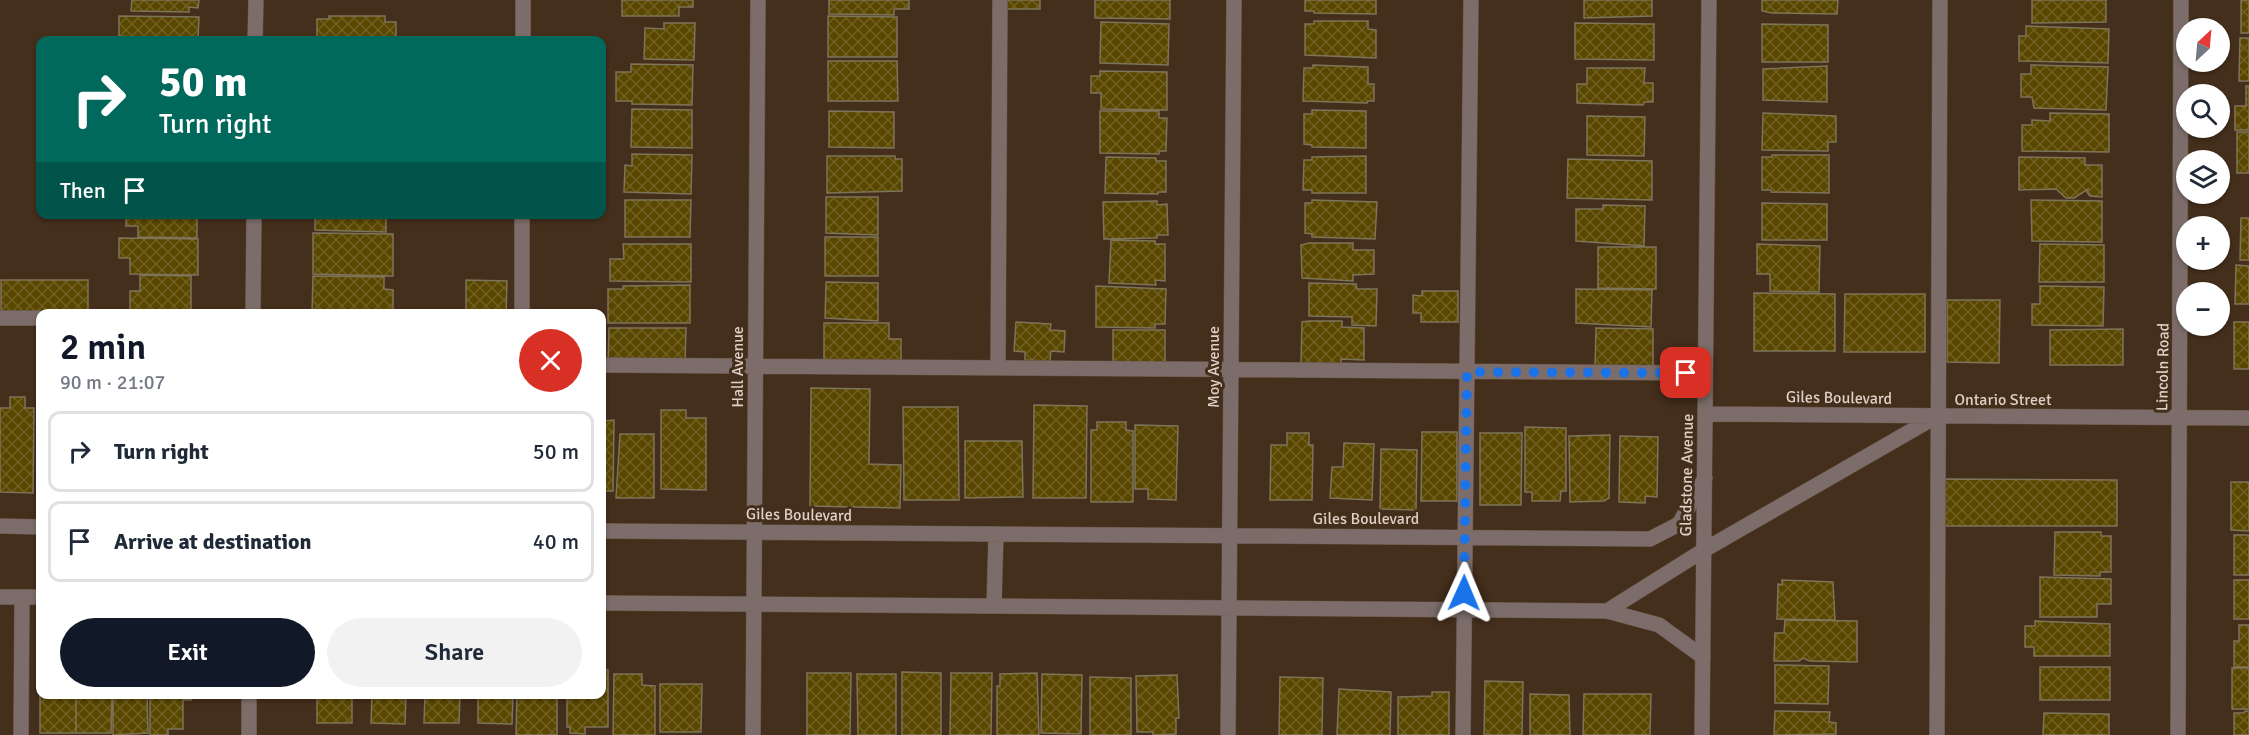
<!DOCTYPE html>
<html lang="en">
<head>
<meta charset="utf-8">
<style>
  :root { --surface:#fff; --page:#f2f2f3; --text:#1f2937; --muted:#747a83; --line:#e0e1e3; --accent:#111827 }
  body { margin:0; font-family:Signika,sans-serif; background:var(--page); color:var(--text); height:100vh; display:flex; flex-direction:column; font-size:22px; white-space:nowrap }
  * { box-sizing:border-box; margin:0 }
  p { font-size:20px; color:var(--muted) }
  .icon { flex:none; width:33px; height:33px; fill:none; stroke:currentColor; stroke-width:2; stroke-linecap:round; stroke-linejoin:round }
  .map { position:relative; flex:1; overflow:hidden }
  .panel { position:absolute; left:36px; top:309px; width:570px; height:390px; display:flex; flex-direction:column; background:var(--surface); border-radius:12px; box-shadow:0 2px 4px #0004 }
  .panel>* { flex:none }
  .guide { position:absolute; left:36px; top:36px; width:570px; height:183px; border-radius:12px; box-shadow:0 2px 4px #0004; background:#00695c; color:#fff; overflow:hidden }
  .needle { width:39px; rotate:26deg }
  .fabs { position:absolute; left:2176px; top:18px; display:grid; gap:12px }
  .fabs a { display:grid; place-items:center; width:54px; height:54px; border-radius:50%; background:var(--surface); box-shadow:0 2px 4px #0004; font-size:30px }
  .pin { position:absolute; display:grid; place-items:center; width:51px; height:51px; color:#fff; margin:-26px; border-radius:12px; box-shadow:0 3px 9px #0006 }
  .me { position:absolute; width:66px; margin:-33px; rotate:1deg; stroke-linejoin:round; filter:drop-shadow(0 0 4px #0008) }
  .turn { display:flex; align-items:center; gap:21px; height:126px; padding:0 24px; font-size:27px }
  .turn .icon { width:78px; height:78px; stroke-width:2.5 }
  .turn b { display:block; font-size:42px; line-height:51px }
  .then { display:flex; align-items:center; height:57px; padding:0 24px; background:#0003; gap:12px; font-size:22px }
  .round { display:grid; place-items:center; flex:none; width:63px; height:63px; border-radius:32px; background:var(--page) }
  .headline { display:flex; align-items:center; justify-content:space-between; height:102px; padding:0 24px }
  h1 { font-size:36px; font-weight:600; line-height:45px; color:var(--accent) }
  .action { display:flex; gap:12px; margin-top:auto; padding:12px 24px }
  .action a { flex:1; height:69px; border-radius:36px; background:var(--accent); color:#fff; font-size:24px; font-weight:600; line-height:69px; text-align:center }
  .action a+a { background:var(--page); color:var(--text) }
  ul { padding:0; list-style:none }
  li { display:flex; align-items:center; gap:18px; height:81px; margin:0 12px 9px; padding:0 12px; border:3px solid var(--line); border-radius:12px }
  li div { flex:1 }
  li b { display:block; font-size:22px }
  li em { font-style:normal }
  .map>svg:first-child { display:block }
  .building { fill:url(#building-cross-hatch); stroke:#7e7458; stroke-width:1.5 }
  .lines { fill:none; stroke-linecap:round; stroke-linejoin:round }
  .minor-casing { stroke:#604b3a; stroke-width:16 }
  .minor { stroke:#7c6d6a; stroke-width:15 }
  .route { stroke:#1a73e8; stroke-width:10; stroke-dasharray:0 18 }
  .labels { text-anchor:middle; stroke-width:6; stroke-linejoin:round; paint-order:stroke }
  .street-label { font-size:16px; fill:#ded0c5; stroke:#442e1c }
</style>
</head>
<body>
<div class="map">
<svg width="2249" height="735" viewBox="0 0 2249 735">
  <defs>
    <pattern id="building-cross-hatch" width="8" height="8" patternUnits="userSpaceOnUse" patternTransform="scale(1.5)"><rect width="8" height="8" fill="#594700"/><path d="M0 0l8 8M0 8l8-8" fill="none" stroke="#706024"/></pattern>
  </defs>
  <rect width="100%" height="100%" fill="#442e1c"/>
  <path class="building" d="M132 0H199L198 8 189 7V12L131 11Z
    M622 0H693V7H679V16H622Z
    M829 0H909V9H894V15L829 14Z
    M1007 0H1040V9H1007Z
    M1095 0H1170V19L1095 18Z
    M1305 0H1376V14L1314 13V11H1305Z
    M1584 0H1652V16L1584 18Z
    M1762 0H1838L1837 14 1772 13 1762 11Z
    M2032 0H2106V22L2032 23Z
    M2241 0H2249V33H2241Z
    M119 16 199 17 198 40H132V37L119 36Z
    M329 16H385V22H396V40H317V19H329Z
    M828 16 897 17V57H828Z
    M1314 21H1368V29L1376 30V58L1305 55V24H1314Z
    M1101 22 1169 24 1168 65 1100 63Z
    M664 23H695L694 60 644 59 645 28 664 29Z
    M1575 23 1654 24V60L1575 59Z
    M1762 24 1828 25V62H1762Z
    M2026 26 2109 29 2108 63 2019 61V36H2026Z
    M2240 38H2249V81H2239Z
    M828 61H897L898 101H828Z
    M631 64 693 65 692 105 632 104V101H616V72H631Z
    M1313 65 1368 67V84H1374V101H1367V103L1303 101 1304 68H1313Z
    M2031 65 2108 67 2106 110 2034 108 2032 97H2021V74H2031Z
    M1827 66V102L1763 100V69Z
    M1587 68H1645L1644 83H1653V102H1644L1643 105 1577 103V84H1587Z
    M1100 71 1167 72V110L1101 109V93H1091V76H1100Z
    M2246 86H2249V130H2235V106H2246Z
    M632 109 692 110V148L631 147Z
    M1312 110 1366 111V148L1312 147V145L1304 144V114H1312Z
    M829 111 894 112V148L829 147Z
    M1100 111H1159V118H1167L1166 151H1159V154L1100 153Z
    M1763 113 1836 116V142H1828V151L1762 150Z
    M2050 113 2109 114V152L2022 151V125H2032V120L2050 121Z
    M1587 116 1645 117 1644 156 1587 155Z
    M2237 132H2249V173H2237Z
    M632 154 692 155 691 194 624 192 625 165 632 166Z
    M1772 155H1829V193L1771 192V190H1762V157H1772Z
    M827 156H895V159H902V191L827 193Z
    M1366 156V193H1312V190H1303L1304 160H1312V157Z
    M1106 157 1156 158V161H1166V192H1158V194L1105 193Z
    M2019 157 2085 158V165H2102V197L2090 196 2087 192 2088 189 2074 198H2066L2056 189 2019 190Z
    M1568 159 1652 161V200L1567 198Z
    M826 197H878V235L826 233Z
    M625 200H691L690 237H625Z
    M1312 200 1377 202 1375 239 1312 237V234L1305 233V203H1312Z
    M2031 200 2102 201V242L2032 241Z
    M1157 201V205L1167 204 1168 235H1157V238L1104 239 1103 202Z
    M1762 203 1827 204V240H1762Z
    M1603 205 1645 206 1644 246 1576 241V209H1603Z
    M126 214H197V238L138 237V226H126Z
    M315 214H386V232L315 230Z
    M2241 218H2249V260H2240Z
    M313 233 393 234V276L313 274Z
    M825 237H878V276H825Z
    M119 238 198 239V275L130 274V258H119Z
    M1111 240 1155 241V244H1165V281L1155 280 1156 285 1109 283Z
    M1309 243H1353V250H1374V274L1353 275V281L1302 278 1301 245Z
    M623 244H691V282L610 281V259H624Z
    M1757 244 1820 246 1819 292 1770 291V274H1757Z
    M2040 244 2104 245V282H2039Z
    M1598 247H1656V289L1598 288Z
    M2236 265 2249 266V304H2235Z
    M140 275 191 276V313H130V291H140Z
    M313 276 384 277V289L393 290V314H312Z
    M1 280H88V314L1 315Z
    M466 280 507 281 506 314H466Z
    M826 282 878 283V321L825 318Z
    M1309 283 1356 284 1357 289H1377L1376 326 1352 325V317L1309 316Z
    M690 285V323H608V289H623V286Z
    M1096 286 1166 289 1165 324H1155V328L1096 327Z
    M2040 286 2104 287 2103 326 2032 325V304H2040Z
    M1576 289 1652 290 1651 327 1576 323Z
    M1422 291H1458V322H1421V313H1413V295L1422 296Z
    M1754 293 1835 294V351H1754Z
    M1845 294H1925V352H1844Z
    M1947 300H2000L1999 363 1947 362Z
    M1309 321H1342V327L1364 328V360L1341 359V365L1301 363 1302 322Z
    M1016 322 1051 324 1050 330 1065 331 1064 352 1051 351 1050 361 1025 360V352L1014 351Z
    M2234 322H2249V369H2234Z
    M824 323H889V339H901V361L824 363Z
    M609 328H686L685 363H608Z
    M1596 328 1653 329V369L1595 368Z
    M2123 329V365H2050V330Z
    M1113 330H1165V362H1113Z
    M811 388 870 389 869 464 901 465 900 508 810 506Z
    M10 397H25V408H34L33 493 0 492V408H10Z
    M1034 405 1087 406 1086 498H1033Z
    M903 407H958L959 500H904Z
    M602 410V421L614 420 613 491H602Z
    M661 410H686V418H706V490L661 489Z
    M1097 422H1126V430L1133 431V502H1091V430H1097Z
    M1135 425 1178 426 1176 500 1148 499V489H1135Z
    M1525 427 1566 428V491H1561L1560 501H1532V492H1525Z
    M1422 432H1457V501H1421Z
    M1287 433H1309V445H1313L1312 500H1270L1271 445H1287Z
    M1480 433H1522L1521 505H1480Z
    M620 434H654V498H616Z
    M1610 435 1609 498 1604 501 1570 502 1569 436Z
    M1620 436 1658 437 1657 497 1645 496V503L1619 502Z
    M965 441H1022L1023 497 965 498Z
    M1344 443 1374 444 1372 500 1330 498 1332 467H1343Z
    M1381 449 1417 450 1416 510 1380 509Z
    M1944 479 2117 480V526H1944Z
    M2231 482H2249V531L2231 530Z
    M2055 532H2101V536H2111V572H2100V576L2054 575Z
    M2234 535H2249V575H2234Z
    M2040 577 2111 579V604H2097V617H2040Z
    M1782 580 1833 582 1835 620 1777 619 1778 584 1782 585Z
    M2234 580H2249V619H2234Z
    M1785 620 1857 621V662L1810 661 1803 658 1799 661H1774L1775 633H1784Z
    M2035 621 2110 624V656H2034V647H2025V626H2035Z
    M2239 625H2249V667H2234V641H2239Z
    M1775 665 1829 666 1828 704 1775 703Z
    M2040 667H2110V700H2040Z
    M2232 668H2249V709H2232Z
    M602 670H608V727H585V734L570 733V727H567V694H602Z
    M902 672 941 673V735H902Z
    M807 673H851L850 735H807Z
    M951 673H992L991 735H950Z
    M1037 673 1039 735H997V686H1000V674Z
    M614 674H642V685L655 686V735H613Z
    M857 674H896V735H858Z
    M1042 674 1082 675 1081 734 1041 733Z
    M1177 675 1179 718H1176V734L1153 735V732H1137L1136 676Z
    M1090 677 1131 678V735H1090Z
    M1280 677 1323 678 1322 735H1279Z
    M40 679V694H76V733H40Z
    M1485 681 1523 682 1522 735H1484Z
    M660 684H702L701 732H660Z
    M1339 689 1391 692 1390 735H1337Z
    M1432 692H1449V735H1398V697L1432 696Z
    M76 694H112L111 733H76Z
    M113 694H147L148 733 113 735Z
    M150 694H191V700H183V729H168V735H150Z
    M317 694H352V723H317Z
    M372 694H406L405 724 371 723Z
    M425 694H460L459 723H424Z
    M478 694H513L512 724 478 723Z
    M517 694H557V735H516Z
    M1530 694 1569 695 1570 735H1530Z
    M1584 694H1651L1650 735H1583Z
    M1775 711 1830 712 1829 722 1836 723V734L1774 735Z
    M2245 711H2249V735H2234V713H2244Z
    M2044 713 2109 714V735H2043Z"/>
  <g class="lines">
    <g class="minor-casing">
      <path id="minor" d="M255 40 256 0
        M523 40V0
        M253 314 254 214
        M522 314V214
        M0 318H40
        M602 365 1705 373
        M998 368 1000 0
        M1705 414 2249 418
        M0 526 40 527
        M602 531 1650 539 1679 524 1705 478
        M0 597H40
        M602 603 1607 611 1659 625 1703 657
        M994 606 996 534
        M1607 611 1704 550 1937 416
        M21 735 22 597
        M249 735V694
        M753 735 758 0
        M1228 735 1234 0
        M1463 735 1471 0
        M1702 735 1709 0
        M1937 735 1940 0
        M2178 735 2181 0"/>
    </g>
    <use href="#minor" class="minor"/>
  </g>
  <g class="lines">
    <path class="route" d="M1464 593 1467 372 1686 373"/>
  </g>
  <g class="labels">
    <g class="street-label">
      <text transform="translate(737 367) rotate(-90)" y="6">Hall Avenue</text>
      <text transform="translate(1213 367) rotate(-90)" y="6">Moy Avenue</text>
      <text transform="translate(2162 367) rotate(-89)" y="6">Lincoln Road</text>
      <text transform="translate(1839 397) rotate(1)" y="6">Giles Boulevard</text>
      <text x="2003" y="405">Ontario Street</text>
      <text transform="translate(1686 475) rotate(-89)" y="6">Gladstone Avenue</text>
      <text transform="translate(799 514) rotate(1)" y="6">Giles Boulevard</text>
      <text x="1366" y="524">Giles Boulevard</text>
    </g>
  </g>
</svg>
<div class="fabs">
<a><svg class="needle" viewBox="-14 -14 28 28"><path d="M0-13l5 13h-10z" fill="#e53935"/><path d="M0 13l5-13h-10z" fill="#747a83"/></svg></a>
<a><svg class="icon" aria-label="search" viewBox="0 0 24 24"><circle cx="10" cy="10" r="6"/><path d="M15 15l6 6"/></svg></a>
<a><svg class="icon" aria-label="layers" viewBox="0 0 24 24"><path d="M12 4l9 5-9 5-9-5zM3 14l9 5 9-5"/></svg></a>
<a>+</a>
<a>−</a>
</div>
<div class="pin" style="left:1686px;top:373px;background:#d93025"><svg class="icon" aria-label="arrive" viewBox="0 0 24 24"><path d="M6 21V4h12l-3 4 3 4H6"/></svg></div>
<svg class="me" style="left:1464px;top:593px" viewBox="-20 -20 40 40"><path d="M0-17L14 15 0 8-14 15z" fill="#1a73e8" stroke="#fff" stroke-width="4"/></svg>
<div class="guide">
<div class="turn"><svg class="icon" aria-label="right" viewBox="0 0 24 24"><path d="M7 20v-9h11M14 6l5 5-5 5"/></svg><div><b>50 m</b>Turn right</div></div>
<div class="then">Then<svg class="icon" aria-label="arrive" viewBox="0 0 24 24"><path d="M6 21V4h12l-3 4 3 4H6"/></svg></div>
</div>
<section class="panel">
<div class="headline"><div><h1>2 min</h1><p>90 m · 21:07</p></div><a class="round" style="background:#d93025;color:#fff"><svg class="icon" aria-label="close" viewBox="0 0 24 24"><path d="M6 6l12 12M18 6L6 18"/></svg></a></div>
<ul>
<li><svg class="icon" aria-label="right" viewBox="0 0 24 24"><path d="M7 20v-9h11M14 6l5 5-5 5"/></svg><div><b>Turn right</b></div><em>50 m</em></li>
<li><svg class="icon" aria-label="arrive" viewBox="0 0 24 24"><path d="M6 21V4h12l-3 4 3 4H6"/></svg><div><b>Arrive at destination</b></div><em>40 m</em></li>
</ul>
<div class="action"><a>Exit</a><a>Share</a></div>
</section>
</div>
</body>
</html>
